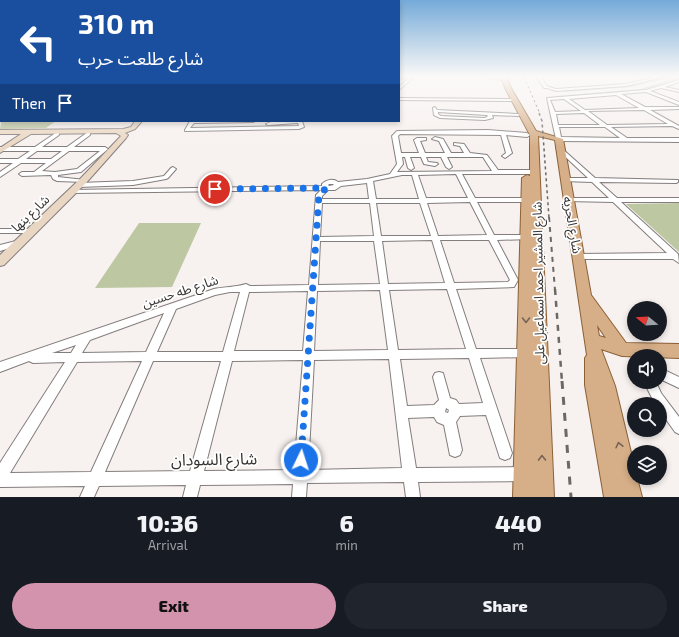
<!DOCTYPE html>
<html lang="en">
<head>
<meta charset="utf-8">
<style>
  :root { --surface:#171b24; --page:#20242c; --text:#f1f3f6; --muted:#9ea1a6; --accent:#d393ad }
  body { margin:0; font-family:"Exo 2","Noto Sans Arabic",sans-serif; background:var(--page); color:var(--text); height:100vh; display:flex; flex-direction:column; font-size:15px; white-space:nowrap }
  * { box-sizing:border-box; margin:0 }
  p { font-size:13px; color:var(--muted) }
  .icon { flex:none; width:22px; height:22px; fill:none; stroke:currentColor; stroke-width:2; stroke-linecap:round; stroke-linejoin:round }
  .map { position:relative; height:497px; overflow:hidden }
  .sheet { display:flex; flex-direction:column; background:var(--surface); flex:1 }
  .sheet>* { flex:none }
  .top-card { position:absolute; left:0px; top:0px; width:400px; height:122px; box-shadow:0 2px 6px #0003; background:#1a4fa0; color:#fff; overflow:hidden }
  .needle { width:26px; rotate:288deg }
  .buttons { position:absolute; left:627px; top:301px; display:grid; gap:8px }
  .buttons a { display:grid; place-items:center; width:40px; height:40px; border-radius:50%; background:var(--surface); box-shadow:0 2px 6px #0003; font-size:20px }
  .pin { position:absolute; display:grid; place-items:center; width:34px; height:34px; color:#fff; margin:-17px; border:2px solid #fff; border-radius:50%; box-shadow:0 1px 4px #0007 }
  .me { position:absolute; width:44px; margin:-22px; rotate:4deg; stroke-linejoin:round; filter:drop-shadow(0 0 3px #0008) }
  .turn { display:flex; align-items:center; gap:14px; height:84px; padding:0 12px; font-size:18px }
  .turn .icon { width:52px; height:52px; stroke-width:2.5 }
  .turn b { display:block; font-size:28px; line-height:34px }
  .then { display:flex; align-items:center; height:38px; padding:0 12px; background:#0003; gap:8px; font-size:15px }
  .eta { display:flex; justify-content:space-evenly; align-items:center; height:68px; text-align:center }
  .eta b { font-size:24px; font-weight:800; line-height:28px }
  .cta { display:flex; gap:8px; margin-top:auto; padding:8px 12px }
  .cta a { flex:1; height:46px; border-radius:24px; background:var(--accent); color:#111; font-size:16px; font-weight:800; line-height:46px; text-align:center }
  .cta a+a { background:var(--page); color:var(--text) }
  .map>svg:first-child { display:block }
  .green { fill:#bdc8a3 }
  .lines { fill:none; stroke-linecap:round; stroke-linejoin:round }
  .minor-casing { stroke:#837e7d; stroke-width:2 }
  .tertiary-casing { stroke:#837e7d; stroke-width:2 }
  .secondary-casing { stroke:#837e7d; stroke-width:2 }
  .primary-casing { stroke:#8c6136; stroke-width:2 }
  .minor { fill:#fff; fill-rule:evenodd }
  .tertiary { fill:#fff; fill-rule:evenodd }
  .secondary { fill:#ead7c3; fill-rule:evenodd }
  .primary { fill:#d6af88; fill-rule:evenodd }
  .rail-far4 { stroke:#6b6866; stroke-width:1; stroke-dasharray:2.5 2.5; stroke-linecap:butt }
  .rail-far3 { stroke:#6b6866; stroke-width:1.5; stroke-dasharray:3 3; stroke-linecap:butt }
  .rail-far2 { stroke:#6b6866; stroke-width:2; stroke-dasharray:5 5; stroke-linecap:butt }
  .rail-far1 { stroke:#6b6866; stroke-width:2.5; stroke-dasharray:6 6; stroke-linecap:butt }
  .rail { stroke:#6b6866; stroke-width:3; stroke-dasharray:8 8; stroke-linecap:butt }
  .oneway { stroke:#766555 }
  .route { stroke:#1a73e8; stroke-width:7; stroke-dasharray:0 12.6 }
  .labels { text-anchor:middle; stroke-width:3.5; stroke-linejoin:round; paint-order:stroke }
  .street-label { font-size:13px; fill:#363433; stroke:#fff }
  .near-street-label { font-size:16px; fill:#363433; stroke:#fff }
</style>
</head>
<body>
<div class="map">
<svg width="679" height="497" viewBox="0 0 679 497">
  <rect width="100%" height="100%" fill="#f7f1ef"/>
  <path class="green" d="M665 77H672L632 87 564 92 561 90 629 86Z
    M679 77V79L642 90 544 97 640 89Z
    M1 121H56L46 128 0 129Z
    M679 203V252L626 204Z
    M139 223H201L172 287 95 288Z"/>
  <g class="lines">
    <g class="minor-casing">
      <path id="minor" d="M399 77H414L399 90V87L408 79 399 78Z
        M486 77H496L504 79 502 80Z
        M656 77H663L626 86 556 91 544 87 546 86 556 89 626 84Z
        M679 80V82L665 87 679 90V92L661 88 650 91 679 102V105L646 92 621 94 645 107H679V109L650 110 679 126V129L672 126 611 127 627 138H679V142L559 141 556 139 547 98 646 90ZM616 95 639 108 585 110 569 99ZM564 99 581 111 555 112 550 100ZM644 110 668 124 607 125 588 111ZM584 113 600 125H558L556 114ZM559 127H605L620 138 561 137Z
        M0 81H1V83H0Z
        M0 92H1V94H0Z
        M399 98 515 99 517 100 515 101 399 100Z
        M435 107 437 110 518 114 520 115 518 116 492 115 493 118 485 120 440 118 434 115 433 108ZM438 112 487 115 488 116 485 118 441 116 438 114Z
        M190 121H255L253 122 194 123 190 128 299 126 298 123 268 125 266 124C275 119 291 121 302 121L304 127 299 129 185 131V130Z
        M488 130 527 133 530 135 527 137 506 135 512 153 505 158 502 156 506 153 501 135 400 134 398 136 401 153H419L414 140 417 138H426V140L420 141 425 153H445L439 141 432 139 435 137 443 139 451 153H464L460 146 454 145V143L464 144 470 153 487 155 498 170H535L538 172 535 174H462L475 198H531L534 200 531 202H477L494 235H530L534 237 530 239 497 240 518 280 514 287 456 289 476 349H526L530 350 531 353 530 356 526 357 480 358 512 453 510 458 505 460 500 458 486 415 460 416 456 422 462 450 460 455 455 457 450 455 444 425 437 422 434 417 408 418 416 468 524 467 529 469 531 474 529 479 524 481 418 482 420 497H406L404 482 307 483 306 497H292L293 484 200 485 197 497H183L186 485 99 486 94 497H80L85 486 0 487V463L65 362 33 363 29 361 0 372V362L214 289C224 287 237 287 246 284L250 286 309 285 316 195 321 190 72 193 69 191 70 190 322 186V184C326 180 333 178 338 182L367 179 390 174 397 164 392 136 397 131ZM402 157H405L408 168 411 170 414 168 410 157H421L424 164 435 166 438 164 437 163 428 162 426 157H441L446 167 449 169 452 167 447 157H483L492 171 397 172 403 164ZM456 174 468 198H426L418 175ZM402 175H412L419 199H376L373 181ZM367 183 369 199H322V196L328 190H335L341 186ZM329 184H333L334 185 329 186 328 185ZM470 202 487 235 438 236 427 203ZM322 203H370L374 236 320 237ZM376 203H420L431 236H381ZM432 240 445 283 388 284 382 241ZM440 240H489L510 280 508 282 454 283ZM320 241H374L380 284 318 285ZM447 289 466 349 398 350 389 290ZM380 290 388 350 314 351 317 291ZM308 291 303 351H234L249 292ZM230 292H240L223 352H157L176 309 215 295ZM164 313 146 352 82 353 90 340ZM76 345 71 353H52ZM469 358 483 403 459 404 456 400 450 398 443 373 439 372 435 373 433 377 439 400 434 405 407 406 400 359ZM389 359 402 468 308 470 314 360ZM303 360 294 470 204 471 232 361ZM142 361 91 472 10 473 77 362ZM153 361H221L190 471 105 472ZM446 408 449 410 448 413 445 412Z
        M57 132 59 133V135L42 147H67L88 132 90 133V135L74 147H105L108 149 81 172 58 175V177L85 180V182L57 181 53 179 51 175 22 176 19 174 22 172H34L46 163H21L0 177V172L13 163H0V159H18L30 151H0V147H35ZM37 151H62L51 159H26ZM69 151H100L77 169 55 172 42 171Z
        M559 146 595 178 678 180V182L676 183 599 182 617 198H679V202H621L678 254 679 263 673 259H576L575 257 576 255 579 254 667 253 613 202 567 201V199L569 198H609L592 182 563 181V179L565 178H588L557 149 556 148Z
        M173 167 176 169 168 178 166 179 133 185 79 187 76 185 79 183 133 181 164 176 171 168Z
        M0 229H32L36 231 32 233H0Z
        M20 240 24 242 23 244 0 251V245Z
        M660 368 679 377V388L660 379Z
        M644 382H656L661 393 679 417V434L675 432 660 411V404H655Z"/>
    </g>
    <g class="tertiary-casing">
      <path id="tertiary" d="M537 77H541L548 88H544Z
        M0 95H1V97H0Z"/>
    </g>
    <g class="secondary-casing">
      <path id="secondary" d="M135 121H142L135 129 125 133 128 135 126 138 86 183 4 265 0 266V255L80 179 121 136 116 133 31 134 0 153V148L21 134H0V130L123 129 131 127Z"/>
    </g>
    <g class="primary-casing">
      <path id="primary" d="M501 77H507L511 88 536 131 563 139 591 295 626 343 679 344V358L622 356 601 349 615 386 634 465V478H637L642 497H604L585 385V358L587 355 555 140 538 136 554 497H513L522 178 527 175 530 176V135L505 88ZM597 325 606 338 599 336Z"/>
    </g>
    <use href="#minor" class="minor"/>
    <use href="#tertiary" class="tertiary"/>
    <use href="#secondary" class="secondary"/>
    <use href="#primary" class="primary"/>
    <path class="rail-far4" d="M524 77 540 114"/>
    <path class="rail-far3" d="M539 113 542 121 549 218"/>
    <path class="rail-far2" d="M549 217 555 290"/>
    <path class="rail-far1" d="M555 289 562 382"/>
    <path class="rail" d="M562 381 571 497"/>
  </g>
  <defs><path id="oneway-chevron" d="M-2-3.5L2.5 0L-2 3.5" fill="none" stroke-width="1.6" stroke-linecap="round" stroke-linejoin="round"/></defs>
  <g class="oneway">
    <use href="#oneway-chevron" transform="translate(526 320) rotate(90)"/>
    <use href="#oneway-chevron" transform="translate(619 445) rotate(-103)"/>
    <use href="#oneway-chevron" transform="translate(542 458) rotate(-91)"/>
  </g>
  <linearGradient id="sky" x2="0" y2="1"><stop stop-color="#75aad8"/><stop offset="0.52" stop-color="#fbf9f8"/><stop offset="1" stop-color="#fbf9f8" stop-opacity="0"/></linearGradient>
  <rect width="679" height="147" fill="url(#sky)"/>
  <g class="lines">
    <path class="route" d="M215 189 326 188 319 195 301 460"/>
  </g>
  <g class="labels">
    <g class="street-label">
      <text transform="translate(30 213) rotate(-44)" y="5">شارع بنها</text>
      <text transform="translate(573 225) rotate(80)" y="5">شارع الحريه</text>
      <text transform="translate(538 283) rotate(-91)" y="5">شارع المشير احمد اسماعيل على</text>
      <text transform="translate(180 291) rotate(-18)" y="5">شارع طه حسين</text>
    </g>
    <g class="near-street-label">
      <text transform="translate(214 459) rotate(-1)" y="6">شارع السودان</text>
    </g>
  </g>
</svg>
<div class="buttons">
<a><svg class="needle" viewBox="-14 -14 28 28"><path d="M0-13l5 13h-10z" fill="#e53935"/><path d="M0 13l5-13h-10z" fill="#9ea1a6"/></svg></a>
<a><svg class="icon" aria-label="sound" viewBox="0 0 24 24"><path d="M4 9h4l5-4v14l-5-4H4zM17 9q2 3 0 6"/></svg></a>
<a><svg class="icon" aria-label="search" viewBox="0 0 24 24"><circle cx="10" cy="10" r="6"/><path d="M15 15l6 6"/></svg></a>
<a><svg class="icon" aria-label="layers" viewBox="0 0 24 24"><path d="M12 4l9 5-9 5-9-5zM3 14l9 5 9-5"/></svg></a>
</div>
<div class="pin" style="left:215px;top:189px;background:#d93025"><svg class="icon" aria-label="arrive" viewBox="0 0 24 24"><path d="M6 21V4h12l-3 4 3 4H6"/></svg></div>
<svg class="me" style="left:301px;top:460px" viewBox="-20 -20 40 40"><circle r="17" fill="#1a73e8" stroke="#fff" stroke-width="3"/><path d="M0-11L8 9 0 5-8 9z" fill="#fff"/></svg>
<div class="top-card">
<div class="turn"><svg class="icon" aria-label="left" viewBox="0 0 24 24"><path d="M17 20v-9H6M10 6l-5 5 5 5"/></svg><div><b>310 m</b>شارع طلعت حرب</div></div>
<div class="then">Then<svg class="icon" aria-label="arrive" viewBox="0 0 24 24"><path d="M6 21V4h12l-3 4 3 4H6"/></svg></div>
</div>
</div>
<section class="sheet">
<div class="eta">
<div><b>10:36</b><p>Arrival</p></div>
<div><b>6</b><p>min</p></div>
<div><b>440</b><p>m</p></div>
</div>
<div class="cta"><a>Exit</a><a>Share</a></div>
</section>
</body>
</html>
